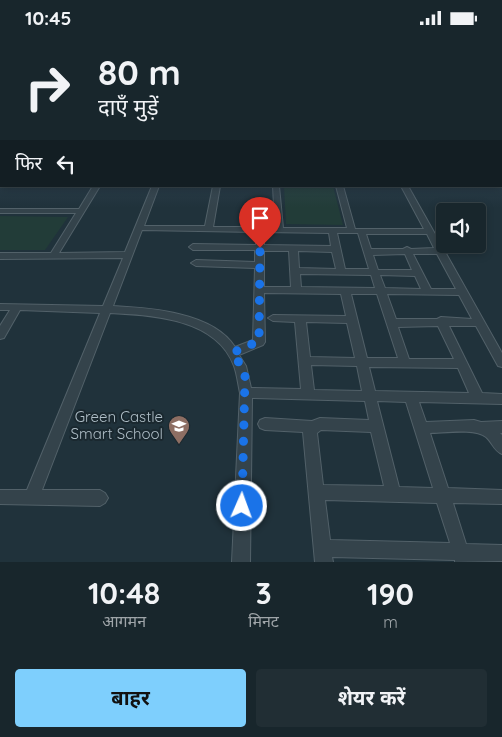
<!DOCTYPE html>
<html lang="hi">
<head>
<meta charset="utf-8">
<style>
  :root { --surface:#18262c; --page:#212e34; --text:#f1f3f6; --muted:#9fa5a9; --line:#364348; --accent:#7ecffd }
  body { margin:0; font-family:Quicksand,"Noto Sans Devanagari",sans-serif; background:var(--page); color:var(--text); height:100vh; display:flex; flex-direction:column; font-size:19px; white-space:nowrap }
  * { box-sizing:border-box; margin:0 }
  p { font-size:16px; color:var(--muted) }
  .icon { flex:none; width:28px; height:28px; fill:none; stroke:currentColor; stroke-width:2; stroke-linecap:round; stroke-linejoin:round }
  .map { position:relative; height:527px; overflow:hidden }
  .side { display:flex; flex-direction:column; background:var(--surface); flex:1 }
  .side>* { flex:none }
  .guide { position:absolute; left:0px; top:0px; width:502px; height:152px; box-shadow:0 2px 8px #0003,0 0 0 1px var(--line); background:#18262c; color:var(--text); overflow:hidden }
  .fabs { position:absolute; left:436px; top:168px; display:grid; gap:10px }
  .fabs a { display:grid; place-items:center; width:50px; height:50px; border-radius:5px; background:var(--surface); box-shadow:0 2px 8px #0003,0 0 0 1px var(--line); font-size:25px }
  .pin { position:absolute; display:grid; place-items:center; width:42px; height:42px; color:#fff; margin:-51px -21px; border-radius:50% 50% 50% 0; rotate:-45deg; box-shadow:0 0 5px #0007 }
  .pin .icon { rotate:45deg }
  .me { position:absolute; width:55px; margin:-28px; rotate:2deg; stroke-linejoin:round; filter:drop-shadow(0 0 4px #0008) }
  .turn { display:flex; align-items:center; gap:18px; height:105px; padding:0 15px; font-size:22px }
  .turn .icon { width:65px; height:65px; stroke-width:2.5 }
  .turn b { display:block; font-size:35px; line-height:42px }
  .then { display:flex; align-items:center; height:48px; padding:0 15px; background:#0003; gap:10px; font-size:19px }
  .eta { display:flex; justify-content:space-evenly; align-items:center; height:85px; text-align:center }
  .eta b { font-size:30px; font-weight:700; line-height:35px }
  .primary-button { display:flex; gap:10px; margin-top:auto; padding:10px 15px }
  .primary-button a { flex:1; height:58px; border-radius:5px; background:var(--accent); color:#111; font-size:20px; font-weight:700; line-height:58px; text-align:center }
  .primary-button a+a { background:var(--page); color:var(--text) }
  .status { display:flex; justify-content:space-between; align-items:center; height:35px; padding:0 25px; background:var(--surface); direction:ltr }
  .status svg { height:14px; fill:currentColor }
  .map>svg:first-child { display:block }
  .green { fill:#223c38 }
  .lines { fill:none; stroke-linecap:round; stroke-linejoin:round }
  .minor-casing { stroke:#526169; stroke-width:2 }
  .trunk-casing { stroke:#3f4e55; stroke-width:2 }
  .minor { fill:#34434b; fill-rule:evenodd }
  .trunk { fill:#62605e; fill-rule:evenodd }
  .route { stroke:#1a73e8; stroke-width:9; stroke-dasharray:0 16.2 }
  .labels { text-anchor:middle; stroke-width:4; stroke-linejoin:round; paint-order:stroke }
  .near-poi-label { font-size:15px; fill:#afbec7; stroke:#1a282f; text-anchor:end }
</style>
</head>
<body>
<div class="status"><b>10:45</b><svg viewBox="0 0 49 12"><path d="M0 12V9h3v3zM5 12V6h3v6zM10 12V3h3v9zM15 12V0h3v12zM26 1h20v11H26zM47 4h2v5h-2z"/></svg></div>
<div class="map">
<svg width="502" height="527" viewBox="0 0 502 527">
  <rect width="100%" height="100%" fill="#20323b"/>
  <path class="green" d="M284 151H333L343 190 286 189Z
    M0 181 68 182 45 215H0Z"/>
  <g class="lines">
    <g class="minor-casing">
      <path id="minor" d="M0 141H1V145H0Z
        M93 151H100L59 218 125 217 152 151H159L144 191H205L213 151H220L213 192H275L273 151H279L283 193H347L336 151H343L355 194H424L401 151H408L502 318V332L498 331 476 291H449L482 358 502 359V369L419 367 426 387 474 385 481 387 502 386V398H500L502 400V419C494 416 492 407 486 402 474 393 444 398 430 398L448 453 502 455V469L453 468 466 509 502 510V526L455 527V525L332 522 333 527H315L303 397 265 395 260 393 258 389 260 385 265 383 312 386 320 383 369 385 365 366 252 363 250 527H232L240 358C238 349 237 339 234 331 217 284 153 280 110 278L42 455H100L105 458 108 463 105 468 100 471 0 469V455H27L100 278 20 275 4 303 0 304V291L10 275H0V269L103 271 123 223 0 224V218H51L76 178H0V174H79ZM142 195 256 197V210L193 209 189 212 193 215H255V227L196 225 191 228 196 231 255 233 253 305 235 312C213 277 150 273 113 271ZM264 197 329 198 331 211 264 210ZM337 198H358L369 234H345ZM366 199H427L434 213 411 214 407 212 403 214H371ZM264 216H289L291 252H264ZM298 216 332 217 336 234 299 233ZM405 219 412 235H378L373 220ZM413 219H437L456 254H431ZM300 239 371 240 375 253 301 252ZM380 240 415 241 421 254 385 253ZM264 258 341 259 346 281 273 280 268 283 273 286 295 287 301 354 251 353 246 331 239 320 263 310 265 307ZM351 259H377L398 323H367ZM387 259 459 260 472 284 441 282 437 284H396ZM306 287 347 288 355 323 310 322ZM438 291 454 324H409L398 292ZM311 330 357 331 362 356 314 355ZM369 332 458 333 469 358 375 356ZM377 366 406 367 433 453 399 452ZM321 395 371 397 384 451 323 450 317 398ZM325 465 437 468 450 508 330 505Z"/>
    </g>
    <g class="trunk-casing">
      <path id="trunk" d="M0 122H1V128H0Z
        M501 123H502V129H501Z
        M501 142H502V148H501Z"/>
    </g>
    <use href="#minor" class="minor"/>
    <use href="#trunk" class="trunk"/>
  </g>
  <linearGradient id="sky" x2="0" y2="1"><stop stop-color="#121c20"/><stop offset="0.58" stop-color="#3c4f60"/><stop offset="1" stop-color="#3c4f60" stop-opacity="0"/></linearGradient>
  <rect width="502" height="172" fill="url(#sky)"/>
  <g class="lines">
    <path class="route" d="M242 471 245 341 240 329 232 318 259 306 260 213"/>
  </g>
  <defs>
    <g id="school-pin" transform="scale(1.125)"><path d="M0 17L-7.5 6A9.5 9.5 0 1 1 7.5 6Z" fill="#8d6e63" stroke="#1a282f"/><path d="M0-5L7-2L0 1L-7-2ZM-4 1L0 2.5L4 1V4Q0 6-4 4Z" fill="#fff"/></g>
  </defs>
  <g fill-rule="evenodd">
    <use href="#school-pin" x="179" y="391"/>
  </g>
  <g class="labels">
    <g class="near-poi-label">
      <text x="163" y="387">Green Castle<tspan x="163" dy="17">Smart School</tspan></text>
    </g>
  </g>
</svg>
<div class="fabs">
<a><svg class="icon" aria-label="sound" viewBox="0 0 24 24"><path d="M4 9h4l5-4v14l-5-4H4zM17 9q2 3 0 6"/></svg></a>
</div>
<div class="pin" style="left:260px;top:213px;background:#d93025"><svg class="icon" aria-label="arrive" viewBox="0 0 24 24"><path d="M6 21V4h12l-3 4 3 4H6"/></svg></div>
<svg class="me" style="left:242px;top:471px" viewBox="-20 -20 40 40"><circle r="17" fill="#1a73e8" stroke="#fff" stroke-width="3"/><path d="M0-11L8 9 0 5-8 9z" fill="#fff"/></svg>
<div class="guide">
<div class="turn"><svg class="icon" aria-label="right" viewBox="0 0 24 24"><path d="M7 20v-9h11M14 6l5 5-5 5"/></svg><div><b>80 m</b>दाएँ मुड़ें</div></div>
<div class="then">फिर<svg class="icon" aria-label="left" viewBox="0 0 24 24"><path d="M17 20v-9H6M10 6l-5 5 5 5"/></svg></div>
</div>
</div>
<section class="side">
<div class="eta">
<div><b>10:48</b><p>आगमन</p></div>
<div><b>3</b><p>मिनट</p></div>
<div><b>190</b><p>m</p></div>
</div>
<div class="primary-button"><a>बाहर</a><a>शेयर करें</a></div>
</section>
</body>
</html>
